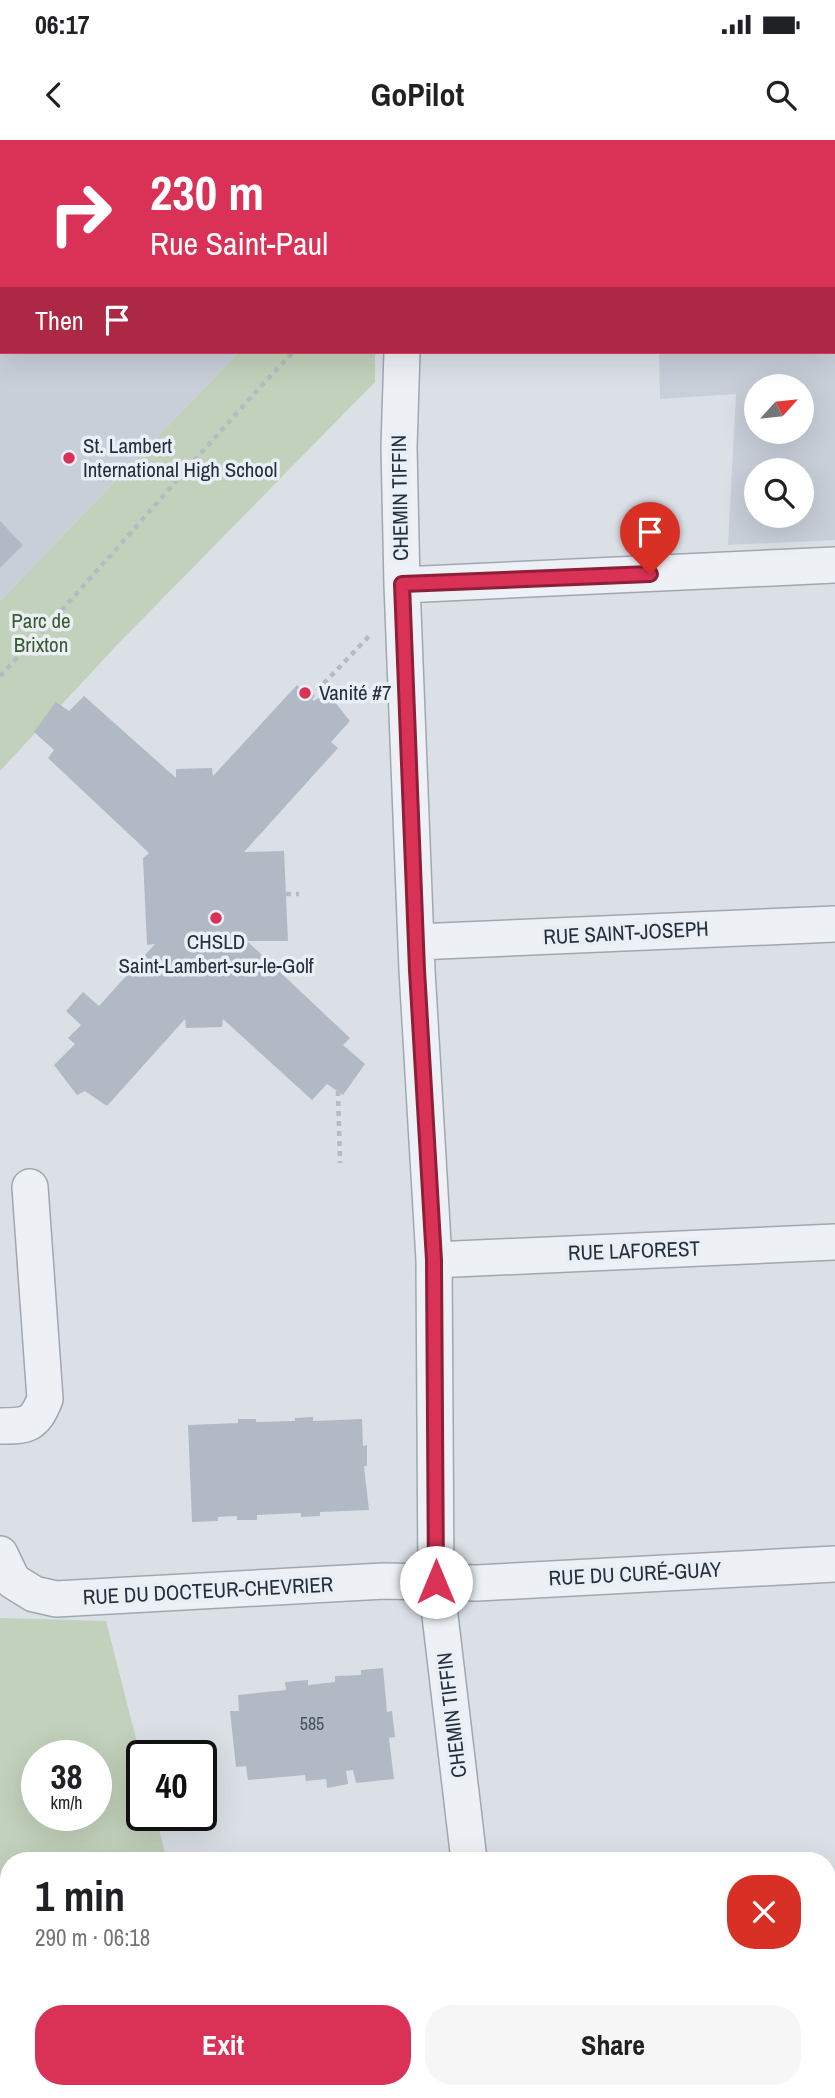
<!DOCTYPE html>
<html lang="en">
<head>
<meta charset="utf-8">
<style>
  :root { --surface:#fff; --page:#f6f6f6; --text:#202124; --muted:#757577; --accent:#d93256 }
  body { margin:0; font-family:"Archivo Narrow",sans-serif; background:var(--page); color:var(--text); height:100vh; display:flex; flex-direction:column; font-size:26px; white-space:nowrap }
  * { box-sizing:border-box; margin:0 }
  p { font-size:23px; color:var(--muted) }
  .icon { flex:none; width:38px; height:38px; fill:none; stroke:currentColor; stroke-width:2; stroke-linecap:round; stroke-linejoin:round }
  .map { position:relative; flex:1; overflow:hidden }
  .side { position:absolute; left:0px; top:1712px; width:836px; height:247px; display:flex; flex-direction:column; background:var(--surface); border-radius:28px 28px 0 0; box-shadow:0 7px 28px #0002 }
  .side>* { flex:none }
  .banner { position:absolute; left:0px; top:0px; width:836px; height:214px; box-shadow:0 7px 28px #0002; background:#d93256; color:#fff; overflow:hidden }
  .needle { width:46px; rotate:63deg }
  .fabs { position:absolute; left:744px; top:234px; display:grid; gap:14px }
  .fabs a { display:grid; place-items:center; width:70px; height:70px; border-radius:50%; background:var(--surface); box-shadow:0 7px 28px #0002; font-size:35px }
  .speed { position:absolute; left:21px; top:1600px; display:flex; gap:14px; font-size:35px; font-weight:700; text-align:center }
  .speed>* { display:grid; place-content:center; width:91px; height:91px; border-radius:50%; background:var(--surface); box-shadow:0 7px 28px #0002; line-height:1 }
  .speed small { font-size:18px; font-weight:400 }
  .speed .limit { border:4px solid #111; border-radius:10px; background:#fff; color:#111 }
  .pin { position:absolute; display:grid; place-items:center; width:60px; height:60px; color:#fff; margin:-72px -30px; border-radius:50% 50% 50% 0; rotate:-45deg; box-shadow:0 0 7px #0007 }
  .pin .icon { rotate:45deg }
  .me { position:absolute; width:77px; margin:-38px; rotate:0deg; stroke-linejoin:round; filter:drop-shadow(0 0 5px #0008) }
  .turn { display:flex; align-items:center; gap:24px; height:147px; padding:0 35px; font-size:32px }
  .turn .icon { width:91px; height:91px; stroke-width:2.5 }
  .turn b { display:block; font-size:49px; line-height:60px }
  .then { display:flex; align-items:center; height:66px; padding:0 35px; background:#0003; gap:14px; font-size:26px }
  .round { display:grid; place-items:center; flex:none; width:74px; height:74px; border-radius:28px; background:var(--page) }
  .head { display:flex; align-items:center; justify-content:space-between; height:119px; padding:0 35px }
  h1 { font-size:42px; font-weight:700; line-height:52px }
  .button { display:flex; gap:14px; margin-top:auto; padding:14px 35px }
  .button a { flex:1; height:80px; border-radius:28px; background:var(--accent); color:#fff; font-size:28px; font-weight:700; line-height:80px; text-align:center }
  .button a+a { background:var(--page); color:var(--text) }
  .status { display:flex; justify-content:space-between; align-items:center; height:49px; padding:0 35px; background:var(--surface); direction:ltr }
  .status svg { height:19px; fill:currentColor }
  header { display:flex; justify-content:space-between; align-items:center; height:91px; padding:0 35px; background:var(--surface); font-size:32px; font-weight:700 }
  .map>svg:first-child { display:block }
  .built { fill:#c8cfd9; fill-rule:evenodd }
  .green { fill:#c2d1bb; fill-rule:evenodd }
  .building { fill:#b1b9c4 }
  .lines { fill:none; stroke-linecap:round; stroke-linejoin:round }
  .minor-casing { stroke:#a0a7b1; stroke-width:38 }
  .path { stroke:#b5bbc2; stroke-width:4.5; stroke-dasharray:5 5; stroke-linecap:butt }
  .minor { stroke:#edf1f5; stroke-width:35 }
  .route-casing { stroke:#8d2038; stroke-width:18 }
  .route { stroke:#d93256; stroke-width:12 }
  .poi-dot { fill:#d93256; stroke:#eaeff5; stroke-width:2.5 }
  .labels { text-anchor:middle; stroke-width:7; stroke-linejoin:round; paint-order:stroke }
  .number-label { font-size:18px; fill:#475260 }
  .poi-label { font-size:21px; fill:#242f3e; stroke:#eaeff5; text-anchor:start }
  .street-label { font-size:21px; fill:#242f3e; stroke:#eaeff5 }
  .park-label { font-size:21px; fill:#3a5b30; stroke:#eaeff5 }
</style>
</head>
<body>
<div class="status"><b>06:17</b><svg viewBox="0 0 49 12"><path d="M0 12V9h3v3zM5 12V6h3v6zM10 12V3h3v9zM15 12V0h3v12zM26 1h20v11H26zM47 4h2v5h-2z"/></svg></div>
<header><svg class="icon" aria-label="back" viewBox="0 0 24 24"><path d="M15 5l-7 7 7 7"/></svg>GoPilot<svg class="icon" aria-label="search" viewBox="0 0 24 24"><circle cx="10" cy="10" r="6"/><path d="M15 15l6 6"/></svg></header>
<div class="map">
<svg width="835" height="1958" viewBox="0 0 835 1958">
  <rect width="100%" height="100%" fill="#dbe0e7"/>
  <path class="built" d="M0 34 2 212H239L0 461Z
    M835 94V400L728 405 736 254 660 259 659 212H835ZM756 247H802V292H756ZM756 331H802V376H756Z"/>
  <path class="green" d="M239 212H375V242L116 506 0 631V461Z
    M0 1478 106 1481 142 1622V1675H155L167 1720H9V1950H215L214 1958H0ZM37 1615H96V1675H37Z"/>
  <path class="building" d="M0 381 23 405 0 428Z
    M297 545 314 561 327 552 350 581 331 602 338 608 244 712 284 711 288 801H247L350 898 343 905 365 924 343 955 327 944 312 960 223 879 222 887 186 888 185 879 107 966 85 951 77 955 54 925 75 904 68 898 81 885 66 871 83 852 99 866 155 804 147 805 143 718 149 713 48 618 54 610 34 592 56 562 69 571 84 556 176 638V629L212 628 213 636Z
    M313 1277V1281L362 1279 363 1306 367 1305V1326H364L369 1370 320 1372V1376L301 1377V1373L257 1375V1380H237V1376L218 1377V1381L192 1382 188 1285 238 1283V1279H256V1282L295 1281V1278Z
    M383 1528 387 1572 392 1571 395 1597 389 1598 394 1639 356 1643 353 1630 346 1631 348 1644 327 1648 326 1639 306 1641 305 1635 248 1640 246 1626 236 1627 230 1571H239L238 1555 286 1550 285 1542 308 1540V1545L335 1542V1536L361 1535V1530Z"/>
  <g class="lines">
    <g class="minor-casing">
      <path id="minor" d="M67 2V0
        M417 2V0
        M0 4H2
        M402 212 399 307 402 445 417 830 434 1120 436 1442 469 1720
        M402 445 835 425
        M416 802 835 784
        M434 1120 835 1102
        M0 1286C27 1286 34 1286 45 1259L30 1047
        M0 1414 13 1441 34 1454 56 1459 384 1441 477 1443 835 1424
        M467 1958V1950"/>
    </g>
    <path class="path" d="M777 0V2
      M515 2 517 0
      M799 2 830 0
      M0 536C101 431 193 318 293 212
      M310 558 372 493
      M286 754H299
      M338 951 340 1023"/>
    <use href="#minor" class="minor"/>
  </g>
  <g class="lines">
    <g class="route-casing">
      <path id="route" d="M436 1442 434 1120 417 830 402 444 650 434"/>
    </g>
    <use href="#route" class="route"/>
  </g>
  <g class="poi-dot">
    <circle cx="69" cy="318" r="7"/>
    <circle cx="305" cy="553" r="7"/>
    <circle cx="216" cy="778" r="7"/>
  </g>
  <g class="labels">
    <g class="number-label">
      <text x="312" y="1590">585</text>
    </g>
    <g class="poi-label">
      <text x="83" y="313">St. Lambert<tspan x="83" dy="24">International High School</tspan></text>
      <text x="319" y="560">Vanité #7</text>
      <text x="216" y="809" text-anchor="middle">CHSLD<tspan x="216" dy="24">Saint-Lambert-sur-le-Golf</tspan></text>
    </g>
    <g class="street-label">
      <text transform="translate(400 358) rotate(-91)" y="7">CHEMIN TIFFIN</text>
      <text transform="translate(626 793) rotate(-3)" y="7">RUE SAINT-JOSEPH</text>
      <text transform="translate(634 1111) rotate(-2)" y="7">RUE LAFOREST</text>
      <text transform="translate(635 1434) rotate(-3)" y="7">RUE DU CURÉ-GUAY</text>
      <text transform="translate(208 1451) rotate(-3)" y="7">RUE DU DOCTEUR-CHEVRIER</text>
      <text transform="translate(452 1575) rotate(-97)" y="7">CHEMIN TIFFIN</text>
    </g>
    <g class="park-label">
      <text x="41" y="488">Parc de<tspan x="41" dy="24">Brixton</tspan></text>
    </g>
  </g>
</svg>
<div class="fabs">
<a><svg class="needle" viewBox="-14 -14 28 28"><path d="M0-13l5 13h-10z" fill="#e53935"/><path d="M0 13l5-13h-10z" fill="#757577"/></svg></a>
<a><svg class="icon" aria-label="search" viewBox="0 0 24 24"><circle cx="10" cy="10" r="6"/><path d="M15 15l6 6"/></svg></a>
</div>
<div class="speed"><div>38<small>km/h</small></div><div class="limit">40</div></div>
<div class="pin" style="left:650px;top:434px;background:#d93025"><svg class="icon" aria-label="arrive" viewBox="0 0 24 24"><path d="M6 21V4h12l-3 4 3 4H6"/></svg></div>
<svg class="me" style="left:436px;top:1442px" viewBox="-20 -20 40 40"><circle r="19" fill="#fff"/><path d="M0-13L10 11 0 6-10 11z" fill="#d93256"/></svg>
<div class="banner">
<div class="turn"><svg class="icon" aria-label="right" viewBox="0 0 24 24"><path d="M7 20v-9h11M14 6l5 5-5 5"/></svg><div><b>230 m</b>Rue Saint-Paul</div></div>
<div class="then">Then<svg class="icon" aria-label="arrive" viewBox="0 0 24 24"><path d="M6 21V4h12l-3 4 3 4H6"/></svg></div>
</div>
<section class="side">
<div class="head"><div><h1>1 min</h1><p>290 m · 06:18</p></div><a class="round" style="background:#d93025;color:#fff"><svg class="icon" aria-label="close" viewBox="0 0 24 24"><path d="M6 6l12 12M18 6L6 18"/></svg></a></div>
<div class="button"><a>Exit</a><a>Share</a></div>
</section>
</div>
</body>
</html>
